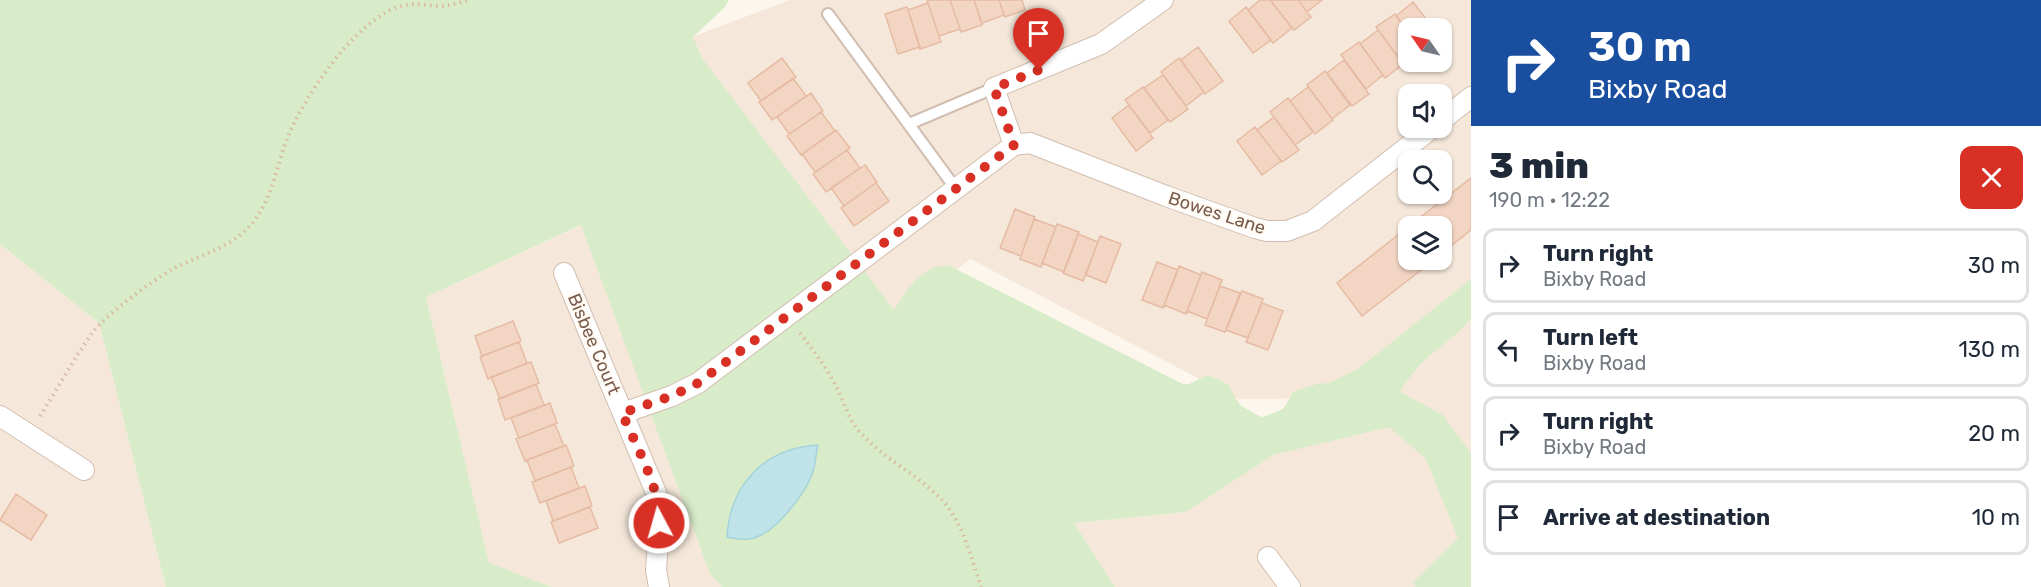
<!DOCTYPE html>
<html lang="en">
<head>
<meta charset="utf-8">
<style>
  :root { --surface:#fff; --page:#f6f6f7; --text:#1f2937; --muted:#747a83; --line:#e0e1e3 }
  body { margin:0; font-family:Rubik,sans-serif; background:var(--page); color:var(--text); height:100vh; display:flex; flex-direction:column; font-size:22px; white-space:nowrap }
  * { box-sizing:border-box; margin:0 }
  p { font-size:20px; color:var(--muted) }
  .icon { flex:none; width:33px; height:33px; fill:none; stroke:currentColor; stroke-width:2; stroke-linecap:round; stroke-linejoin:round }
  .map { position:relative; flex:1; overflow:hidden }
  .drawer { display:flex; flex-direction:column; background:var(--surface); width:570px }
  .drawer>* { flex:none }
  .banner { background:#1a4fa0; color:#fff; overflow:hidden }
  .needle { width:39px; rotate:304deg }
  .controls { position:absolute; left:1398px; top:18px; display:grid; gap:12px }
  .controls a { display:grid; place-items:center; width:54px; height:54px; border-radius:12px; background:var(--surface); box-shadow:0 2px 4px #0004; font-size:30px }
  .pin { position:absolute; display:grid; place-items:center; width:51px; height:51px; color:#fff; margin:-62px -26px; border-radius:50% 50% 50% 0; rotate:-45deg; box-shadow:0 0 6px #0007 }
  .pin .icon { rotate:45deg }
  .me { position:absolute; width:66px; margin:-33px; rotate:354deg; stroke-linejoin:round; filter:drop-shadow(0 0 4px #0008) }
  .turn { display:flex; align-items:center; gap:21px; height:126px; padding:0 18px; font-size:27px }
  .turn .icon { width:78px; height:78px; stroke-width:2.5 }
  .turn b { display:block; font-size:42px; line-height:51px }
  .round { display:grid; place-items:center; flex:none; width:63px; height:63px; border-radius:12px; background:var(--page) }
  .head { display:flex; align-items:center; justify-content:space-between; height:102px; padding:0 18px }
  h1 { font-size:36px; font-weight:800; line-height:45px }
  ul { padding:0; list-style:none }
  li { display:flex; align-items:center; gap:18px; height:75px; margin:0 12px 9px; padding:0 6px; border:3px solid var(--line); border-radius:12px }
  li div { flex:1 }
  li b { display:block; font-size:22px }
  li em { font-style:normal }
  main { display:flex; flex:1; min-height:0 }
  .map>svg:first-child { display:block }
  .residential { fill:#f5e8da; fill-rule:evenodd }
  .green { fill:#d8ecc9 }
  .water { fill:#bfe3e8; stroke:#a5d3da; stroke-width:1.5 }
  .building { fill:#f3d5c3; stroke:#e6bba3; stroke-width:1.5 }
  .lines { fill:none; stroke-linecap:round; stroke-linejoin:round }
  .lane-casing { stroke:#d1beb0; stroke-width:14 }
  .street-casing { stroke:#d1beb0; stroke-width:22 }
  .path { stroke:#d9b8a5; stroke-width:4; stroke-dasharray:1.5 4.5; stroke-linecap:butt }
  .lane { stroke:#fff; stroke-width:10 }
  .street { stroke:#fff; stroke-width:20 }
  .route { stroke:#d93025; stroke-width:10; stroke-dasharray:0 18 }
  .labels { text-anchor:middle; stroke-width:4.5; stroke-linejoin:round; paint-order:stroke }
  .street-label { font-size:18px; fill:#7a5c4d; stroke:#fffaf3 }
</style>
</head>
<body>
<main>
<div class="map">
<svg width="1471" height="587" viewBox="0 0 1471 587">
  <rect width="100%" height="100%" fill="#fdf6ec"/>
  <path class="residential" d="M790 0H1471V587H1115L1073 523 1186 512 1345 398 1238 399 970 259 879 330 681 41ZM1408 28H1442V62H1408ZM1408 94H1442V128H1408ZM1408 160H1442V194H1408ZM1408 226H1442V260H1408Z
    M582 225 710 574 722 587H552L489 564 426 297Z
    M0 244 99 323 166 587H0Z"/>
  <path class="green" d="M0 0H729L725 7 693 37 702 58 894 310C905 293 923 262 950 266L1183 384H1189L1207 375 1220 380 1228 385 1240 405 1255 414 1262 417 1277 412 1284 408 1293 392 1317 384 1329 383 1358 369 1471 279V319C1458 334 1442 345 1427 358 1416 368 1407 380 1400 392L1443 415 1471 453V587H1416L1412 583 1458 538 1426 459 1389 427 1273 455 1186 512 1074 523 1115 587H722L710 574 581 225 426 297 489 563 552 587H166L99 323 0 244Z"/>
  <path class="water" d="M818 445C816 452 816 460 814 468 809 489 779 528 759 536 748 541 738 539 727 537 730 484 765 448 818 445Z"/>
  <path class="building" d="M927 0H950L960 29 939 36Z
    M950 0H974L982 25 961 32Z
    M974 0H999L1004 15 982 23Z
    M999 0H1022L1025 10 1005 17Z
    M1260 0H1270L1292 28 1273 43 1248 10Z
    M1270 0H1298L1311 17 1294 30Z
    M1298 0H1322L1307 12Z
    M1413 2 1433 28H1408V32L1396 16Z
    M928 3 941 42 920 49 908 10Z
    M907 7 920 47 898 54 885 14Z
    M1246 7 1271 40 1253 53 1229 21Z
    M1395 14 1408 32V55L1401 61 1376 27Z
    M1378 30 1403 64 1385 78 1360 44Z
    M1359 42 1383 75 1366 89 1341 55Z
    M1198 47 1223 81 1205 94 1181 60Z
    M782 58 796 77 761 101 748 83Z
    M1179 58 1204 92 1186 106 1161 72Z
    M1344 60 1369 94 1352 106 1327 73Z
    M1325 71 1350 105 1332 119 1307 85Z
    M1163 75 1188 109 1170 122 1144 88Z
    M793 78 806 96 772 120 759 102Z
    M1143 87 1168 120 1150 133 1125 100Z
    M1308 87 1333 120 1315 134 1290 101Z
    M811 93 823 111 789 134 777 117Z
    M1288 98 1313 132 1295 145 1270 112Z
    M1129 105 1153 138 1136 151 1112 118Z
    M821 112 835 131 801 155 787 136Z
    M1274 117 1299 150 1282 162 1257 130Z
    M1255 127 1281 161 1262 175 1237 141Z
    M836 130 850 148 815 172 802 154Z
    M847 150 860 168 826 192 813 174Z
    M865 165 877 182 844 206 831 188Z
    M1471 178V230L1442 253V226H1409Z
    M876 183 889 201 854 226 841 208Z
    M1015 209 1035 217 1021 256 1000 248Z
    M1034 219 1056 227 1041 267 1020 259Z
    M1057 224 1079 232 1064 272 1042 263Z
    M1408 227V260H1434L1362 316 1337 283Z
    M1078 234 1098 242 1083 281 1063 273Z
    M1100 236 1121 244 1106 283 1086 275Z
    M1157 262 1178 270 1163 308 1142 300Z
    M1179 266 1201 275 1186 314 1164 305Z
    M1202 272 1222 280 1207 319 1187 311Z
    M1220 286 1240 293 1225 332 1205 325Z
    M1242 291 1263 299 1248 338 1226 330Z
    M1262 303 1283 311 1268 350 1246 342Z
    M513 321 521 341 482 356 475 336Z
    M519 342 527 363 488 379 480 357Z
    M531 362 539 383 500 399 491 377Z
    M536 384 544 405 505 420 498 399Z
    M550 403 557 423 519 438 511 418Z
    M555 424 564 446 525 461 516 439Z
    M566 445 574 466 535 481 527 460Z
    M571 467 579 488 540 503 532 482Z
    M585 486 592 506 553 521 546 501Z
    M16 494 47 515 31 540 0 520Z
    M590 507 598 528 559 543 551 522Z"/>
  <g class="lines">
    <g class="lane-casing">
      <path id="lane" d="M828 14 956 189
        M909 124 994 88"/>
    </g>
    <g class="street-casing">
      <path id="street" d="M1442 120 1471 97
        M1014 145 994 88 1101 44 1163 0
        M564 273 657 495 660 514 656 570 659 587
        M623 413 672 396 698 383 1014 145 1030 143 1166 196 1255 228 1267 231H1287L1313 221 1432 128
        M0 416 84 470
        M1268 557 1290 587"/>
    </g>
    <path class="path" d="M800 333C813 350 826 367 836 386 844 402 848 418 859 431 882 458 917 474 941 499 963 522 971 558 981 587
      M40 416C58 388 74 358 93 332 107 314 152 281 171 270 196 256 226 250 247 229 271 205 275 171 287 139 303 98 355 21 398 7 413 2 428 6 443 6 452 5 461 2 470 0"/>
    <use href="#lane" class="lane"/>
    <use href="#street" class="street"/>
  </g>
  <g class="lines">
    <path class="route" d="M659 523C662 491 635 444 622 413L672 396 698 383 1014 145 994 88 1039 70"/>
  </g>
  <g class="labels">
    <g class="street-label">
      <text transform="translate(1217 213) rotate(18)" y="6">Bowes Lane</text>
      <text transform="translate(594 344) rotate(67)" y="6">Bisbee Court</text>
    </g>
  </g>
</svg>
<div class="controls">
<a><svg class="needle" viewBox="-14 -14 28 28"><path d="M0-13l5 13h-10z" fill="#e53935"/><path d="M0 13l5-13h-10z" fill="#747a83"/></svg></a>
<a><svg class="icon" aria-label="sound" viewBox="0 0 24 24"><path d="M4 9h4l5-4v14l-5-4H4zM17 9q2 3 0 6"/></svg></a>
<a><svg class="icon" aria-label="search" viewBox="0 0 24 24"><circle cx="10" cy="10" r="6"/><path d="M15 15l6 6"/></svg></a>
<a><svg class="icon" aria-label="layers" viewBox="0 0 24 24"><path d="M12 4l9 5-9 5-9-5zM3 14l9 5 9-5"/></svg></a>
</div>
<div class="pin" style="left:1039px;top:70px;background:#d93025"><svg class="icon" aria-label="arrive" viewBox="0 0 24 24"><path d="M6 21V4h12l-3 4 3 4H6"/></svg></div>
<svg class="me" style="left:659px;top:523px" viewBox="-20 -20 40 40"><circle r="17" fill="#d93025" stroke="#fff" stroke-width="3"/><path d="M0-11L8 9 0 5-8 9z" fill="#fff"/></svg>
</div>
<section class="drawer">
<div class="banner">
<div class="turn"><svg class="icon" aria-label="right" viewBox="0 0 24 24"><path d="M7 20v-9h11M14 6l5 5-5 5"/></svg><div><b>30 m</b>Bixby Road</div></div>
</div>
<div class="head"><div><h1>3 min</h1><p>190 m · 12:22</p></div><a class="round" style="background:#d93025;color:#fff"><svg class="icon" aria-label="close" viewBox="0 0 24 24"><path d="M6 6l12 12M18 6L6 18"/></svg></a></div>
<ul>
<li><svg class="icon" aria-label="right" viewBox="0 0 24 24"><path d="M7 20v-9h11M14 6l5 5-5 5"/></svg><div><b>Turn right</b><p>Bixby Road</p></div><em>30 m</em></li>
<li><svg class="icon" aria-label="left" viewBox="0 0 24 24"><path d="M17 20v-9H6M10 6l-5 5 5 5"/></svg><div><b>Turn left</b><p>Bixby Road</p></div><em>130 m</em></li>
<li><svg class="icon" aria-label="right" viewBox="0 0 24 24"><path d="M7 20v-9h11M14 6l5 5-5 5"/></svg><div><b>Turn right</b><p>Bixby Road</p></div><em>20 m</em></li>
<li><svg class="icon" aria-label="arrive" viewBox="0 0 24 24"><path d="M6 21V4h12l-3 4 3 4H6"/></svg><div><b>Arrive at destination</b></div><em>10 m</em></li>
</ul>
</section>
</main>
</body>
</html>
